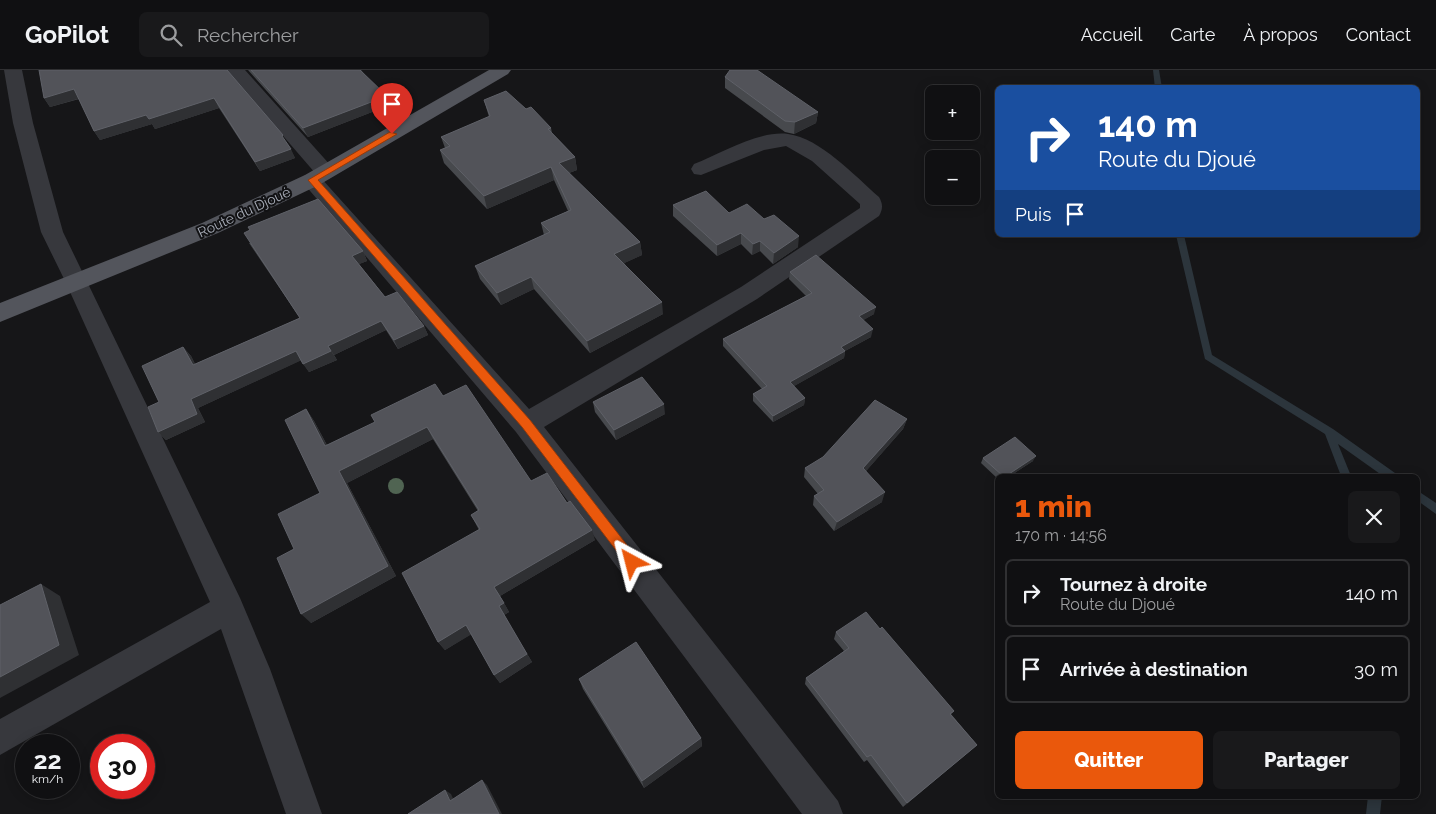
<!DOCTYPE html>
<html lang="fr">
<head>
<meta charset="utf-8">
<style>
  :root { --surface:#101012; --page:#19191b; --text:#f1f3f6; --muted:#9c9d9f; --line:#303032; --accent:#ea580c }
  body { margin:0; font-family:Raleway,sans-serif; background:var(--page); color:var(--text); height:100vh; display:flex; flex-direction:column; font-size:19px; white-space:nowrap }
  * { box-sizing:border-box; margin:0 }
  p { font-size:16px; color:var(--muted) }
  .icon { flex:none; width:28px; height:28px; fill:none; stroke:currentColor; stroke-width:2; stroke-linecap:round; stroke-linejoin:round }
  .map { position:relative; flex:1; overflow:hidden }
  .panel { position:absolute; left:995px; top:404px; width:425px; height:325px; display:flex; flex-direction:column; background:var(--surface); border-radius:8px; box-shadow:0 2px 12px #0003,0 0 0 1px var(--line) }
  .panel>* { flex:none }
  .top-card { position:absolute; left:995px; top:15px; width:425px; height:152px; border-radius:8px; box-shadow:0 2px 12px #0003,0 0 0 1px var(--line); background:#1a4fa0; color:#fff; overflow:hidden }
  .fabs { position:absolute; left:925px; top:15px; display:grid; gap:10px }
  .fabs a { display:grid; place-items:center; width:55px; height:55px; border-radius:8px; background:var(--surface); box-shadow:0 2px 12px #0003,0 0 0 1px var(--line); font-size:25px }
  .speed { position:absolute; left:15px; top:664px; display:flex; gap:10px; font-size:25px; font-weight:700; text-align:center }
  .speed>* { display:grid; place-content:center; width:65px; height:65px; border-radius:50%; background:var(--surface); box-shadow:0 2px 12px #0003,0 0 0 1px var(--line); line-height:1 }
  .speed small { font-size:12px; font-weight:400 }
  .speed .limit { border:8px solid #d22; background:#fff; color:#111 }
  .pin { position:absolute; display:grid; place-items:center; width:42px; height:42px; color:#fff; margin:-51px -21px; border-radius:50% 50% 50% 0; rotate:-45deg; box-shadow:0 0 5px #0007 }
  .pin .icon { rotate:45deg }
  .me { position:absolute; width:55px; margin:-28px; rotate:322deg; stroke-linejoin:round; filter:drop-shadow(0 0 4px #0008) }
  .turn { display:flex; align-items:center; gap:18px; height:105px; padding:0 20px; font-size:22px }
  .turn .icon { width:65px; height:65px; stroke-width:2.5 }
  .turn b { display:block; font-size:35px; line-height:42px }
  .then { display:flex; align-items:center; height:48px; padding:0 20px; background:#0003; gap:10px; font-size:19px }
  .round { display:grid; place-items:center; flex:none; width:52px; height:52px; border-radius:8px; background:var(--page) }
  .overview { display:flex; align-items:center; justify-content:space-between; height:85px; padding:0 20px }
  h1 { font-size:30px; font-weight:800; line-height:38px; color:var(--accent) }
  .action { display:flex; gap:10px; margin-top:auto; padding:10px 20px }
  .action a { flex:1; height:58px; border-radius:8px; background:var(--accent); color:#fff; font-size:20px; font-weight:800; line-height:58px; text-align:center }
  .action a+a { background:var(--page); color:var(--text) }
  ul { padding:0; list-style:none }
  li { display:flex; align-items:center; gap:15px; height:68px; margin:0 10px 8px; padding:0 10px; border:2px solid var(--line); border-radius:8px }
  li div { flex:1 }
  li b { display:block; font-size:19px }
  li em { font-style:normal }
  header { display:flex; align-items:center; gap:30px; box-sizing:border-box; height:70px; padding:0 25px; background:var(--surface); border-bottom:1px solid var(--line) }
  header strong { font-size:24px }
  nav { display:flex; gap:28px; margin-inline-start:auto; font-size:18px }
  .search { width:350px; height:45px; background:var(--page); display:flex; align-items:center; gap:12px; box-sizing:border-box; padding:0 18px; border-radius:8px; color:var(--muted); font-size:19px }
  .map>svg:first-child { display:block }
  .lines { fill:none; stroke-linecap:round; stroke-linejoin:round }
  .stream { fill:#2c353c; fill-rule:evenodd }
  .minor { fill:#37383d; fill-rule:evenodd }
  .primary { fill:#53555c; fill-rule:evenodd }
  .tree { fill:#506452 }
  .wall { fill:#47494d }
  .shaded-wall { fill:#2f3033 }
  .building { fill:#525359; stroke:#5f6168 }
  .route { fill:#ea580c; stroke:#983908 }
  .labels { text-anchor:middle; stroke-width:4; stroke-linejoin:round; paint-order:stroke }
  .far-street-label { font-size:14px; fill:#a8adb8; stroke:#111113 }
</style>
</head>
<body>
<header>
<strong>GoPilot</strong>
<div class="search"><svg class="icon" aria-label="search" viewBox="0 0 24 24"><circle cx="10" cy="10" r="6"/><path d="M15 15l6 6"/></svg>Rechercher</div>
<nav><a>Accueil</a><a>Carte</a><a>À propos</a><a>Contact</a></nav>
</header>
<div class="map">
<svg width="1436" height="744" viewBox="0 0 1436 744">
  <rect width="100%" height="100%" fill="#161618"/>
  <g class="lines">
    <path class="stream" d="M1153 0H1159L1162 18H1155Z
      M1176 165H1184L1212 285 1333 359 1395 403 1396 406H1383L1338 374 1351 406H1341L1325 364 1205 289Z
      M1418 421 1436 433V444L1418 431Z
      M1368 726H1382L1380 744H1366Z"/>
    <path class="minor" d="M4 0H22L33 53 63 162 240 528 270 599 322 744H286L221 559 0 685V649L210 532 66 213 41 162 13 53Z
      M226 0H245L332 97 335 102 332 107 321 108 529 339 741 217 860 138V134L812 91 786 76 764 80 701 105 694 104 691 99 694 94C720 84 759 60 788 64 820 68 855 106 879 127 883 134 883 139 879 146L757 229 544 357 838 731 843 744H802L516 362 305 115 301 110 305 105 316 104Z"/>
    <path class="primary" d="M489 0H511L508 4 319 115 218 163 0 252V233L202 153 305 105Z"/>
  </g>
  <circle class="tree" cx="396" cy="416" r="8"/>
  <path class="wall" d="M227 0 288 75 295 88 260 101 219 38 155 59 152 54 100 70 94 61 79 29 50 37 44 28Z
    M248 0H361L390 35 308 67Z
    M725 7 818 42 816 53 794 64 785 62 725 18Z
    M484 30 526 39 551 58 552 63 575 87 577 100 569 103 640 172 642 185 624 193 663 244 590 283 534 219 501 235 480 209 475 196 544 165 541 153 568 141 554 110 487 139 444 93 440 80 445 78 441 67 489 47Z
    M673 135 729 143 798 177 773 194 760 181 752 185 741 174 717 186 673 146Z
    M249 173 363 181 367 191 359 194 385 227 424 256 428 265 398 279 386 260 334 285 337 290 309 302 301 290 198 338 205 352 166 370 158 362 159 332 183 277 191 286 195 294 300 248Z
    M790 202 874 244 863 250 871 267 845 281 844 288 794 316 805 328 804 335 773 352 753 331V324L762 319 723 276V269L806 226 789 209Z
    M443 326 531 411 595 470 500 526 509 542 504 545 532 592 500 613 494 605 471 564 445 580 438 572 479 460 471 445 478 441 433 369 347 413 396 506 311 553 294 479 320 423 306 339 314 351 327 375Z
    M593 332 665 344 616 370 595 342Z
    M907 349 903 359 866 401 882 432 834 461 813 435 814 426 818 424 804 407 805 398Z
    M983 388 1033 391 1010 406H998V409L981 393Z
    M880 559 954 641 951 644 977 675 903 737 867 690 864 692 805 614 806 608 844 581 834 569 836 562Z
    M579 609 701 668 702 676 644 718 583 619Z"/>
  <path class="shaded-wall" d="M74 19 81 28 50 37 44 28Z
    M387 26 390 35 308 67 303 58Z
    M214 28 219 38 155 59 152 54 100 70 94 61 146 45Z
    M818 42 816 53 794 64 795 52Z
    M291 79 295 88 260 101 255 92Z
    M575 87 577 100 561 106 559 93Z
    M551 97 554 110 487 139 484 126Z
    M741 163V174L717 186V175Z
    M799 166 798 177 773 194 774 183Z
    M760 171V181L752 185 753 174Z
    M640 172 642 185 616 197 614 184Z
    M363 181 367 191 357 195 352 186Z
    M531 207 534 219 501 235 497 223Z
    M662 232 663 244 590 283 587 271Z
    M876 237 874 244 857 254 859 246Z
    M381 251 386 260 334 285 328 276Z
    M424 256 428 265 398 279 394 270Z
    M873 259 871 267 845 281 844 288 789 319 790 312 841 277Z
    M183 277 191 286 200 304 193 295Z
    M296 281 302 290 198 338 205 352 166 370 158 362 191 329Z
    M331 281 337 290 309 302 303 294Z
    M805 328 804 335 773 352V346Z
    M664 334 665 344 616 370 614 360Z
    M306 339 314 351 333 387 325 376Z
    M907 349 903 359 860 408 863 398Z
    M427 357 433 369 347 413 396 506 311 553 301 544 339 401Z
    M1036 386 1033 391 1010 406H1006Z
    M885 422 882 432 834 461 837 452Z
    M592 460 595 470 500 526 494 517Z
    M41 514 60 526 79 585 0 628V607Z
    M504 533 509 542 504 545 499 536Z
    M466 555 472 564 445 580 438 572Z
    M527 584 532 592 500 613 494 605Z
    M701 668 702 676 644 718 642 711Z
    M977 675 971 680 903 737 907 733Z
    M482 710 487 715 502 744H499Z
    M445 720 451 724 456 735 450 731Z"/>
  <path class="building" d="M39 0H227L283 65 282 66 291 79 255 92 214 28 149 49 146 45 94 61 74 19 44 28Z
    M251 0H360L387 26 303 58Z
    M730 0H757L818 42 795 52 785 51 725 7Z
    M506 21 526 39 531 37 551 58 548 59 575 87 559 93 640 172 614 184 662 232 587 271 531 207 497 223 475 196 550 162 541 153 571 140 551 97 484 126 440 80 450 76 441 67 490 46 484 30Z
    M706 121 729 143 747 134 764 149 774 145 799 166 774 183 760 171 753 174 741 163 717 175 673 135Z
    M318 129 363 181 352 186 385 227 397 222 424 256 394 270 381 251 328 276 331 281 303 294 296 281 191 329 197 344 158 362 148 337 159 332 142 296 183 277 193 295 300 248 244 163 250 160 248 157Z
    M816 185 876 237 859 246 873 259 841 277 845 281 790 312 805 328 773 346 753 324 767 316 723 269 812 223 790 202Z
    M642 307 664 334 614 360 593 332Z
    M435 314 443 326 466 315 531 411 547 403 567 433 570 431 592 460 494 517 504 533 499 536 527 584 494 605 466 555 438 572 402 503 480 459 471 445 479 440 427 357 339 401 388 496 301 544 277 488 294 479 278 444 320 423 285 350 306 339 325 376 375 352 371 345Z
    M875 330 907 349 863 398 885 422 837 452 814 426 824 420 805 398 823 387Z
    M1015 367 1036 386 1006 406H1003L983 388Z
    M41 514 59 575 0 607V535Z
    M866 542 880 559 882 557 954 641 950 644 977 675 907 733 871 685 867 687 806 608 849 578 836 562Z
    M636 572 701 668 642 711 579 609Z
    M482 710 499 744H408L445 720 450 731Z"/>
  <path class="route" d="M390 62 397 64 318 110 530 350 637 488 639 492 637 496H628L522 357 308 110Z"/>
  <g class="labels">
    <g class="far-street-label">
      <text transform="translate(244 142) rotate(-25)" y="5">Route du Djoué</text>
    </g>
  </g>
</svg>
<div class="fabs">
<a>+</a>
<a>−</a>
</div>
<div class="speed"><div>22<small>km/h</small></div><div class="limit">30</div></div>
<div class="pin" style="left:392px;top:64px;background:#d93025"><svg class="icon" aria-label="arrive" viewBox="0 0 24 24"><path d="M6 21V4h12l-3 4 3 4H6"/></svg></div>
<svg class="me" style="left:632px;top:492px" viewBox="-20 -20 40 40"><path d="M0-17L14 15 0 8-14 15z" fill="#ea580c" stroke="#fff" stroke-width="4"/></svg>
<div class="top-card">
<div class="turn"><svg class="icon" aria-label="right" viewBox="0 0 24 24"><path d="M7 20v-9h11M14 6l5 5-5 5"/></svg><div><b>140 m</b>Route du Djoué</div></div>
<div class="then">Puis<svg class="icon" aria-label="arrive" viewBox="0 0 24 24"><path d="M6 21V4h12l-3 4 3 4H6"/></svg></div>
</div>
<section class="panel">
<div class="overview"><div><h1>1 min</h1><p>170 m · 14:56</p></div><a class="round"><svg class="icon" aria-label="close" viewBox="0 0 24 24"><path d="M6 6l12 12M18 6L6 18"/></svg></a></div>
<ul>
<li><svg class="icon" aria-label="right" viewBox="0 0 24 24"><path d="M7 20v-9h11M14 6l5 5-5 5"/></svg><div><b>Tournez à droite</b><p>Route du Djoué</p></div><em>140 m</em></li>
<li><svg class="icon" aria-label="arrive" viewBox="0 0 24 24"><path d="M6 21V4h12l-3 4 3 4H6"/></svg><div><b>Arrivée à destination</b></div><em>30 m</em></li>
</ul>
<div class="action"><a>Quitter</a><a>Partager</a></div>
</section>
</div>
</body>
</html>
